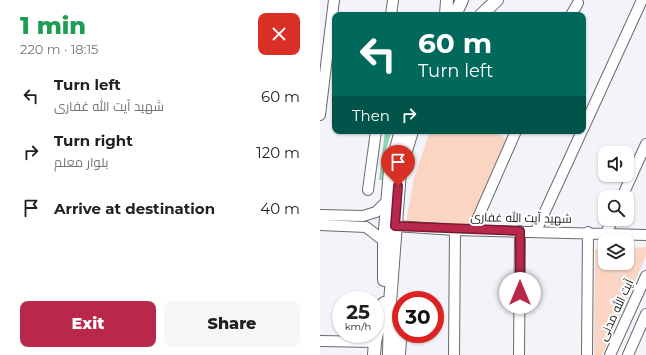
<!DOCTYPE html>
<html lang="en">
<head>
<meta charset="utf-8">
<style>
  :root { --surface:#fff; --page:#f6f6f6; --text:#202124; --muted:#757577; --accent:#b9284b }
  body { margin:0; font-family:Montserrat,Cairo,sans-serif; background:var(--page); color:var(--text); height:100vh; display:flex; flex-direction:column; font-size:15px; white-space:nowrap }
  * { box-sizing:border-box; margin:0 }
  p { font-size:13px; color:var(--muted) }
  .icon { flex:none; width:22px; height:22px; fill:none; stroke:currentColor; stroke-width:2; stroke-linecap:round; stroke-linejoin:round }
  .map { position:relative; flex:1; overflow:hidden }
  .side { display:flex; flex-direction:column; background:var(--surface); width:320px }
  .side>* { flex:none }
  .hud { position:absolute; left:12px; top:12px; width:254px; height:122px; border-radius:8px; box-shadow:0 1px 3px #0004; background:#00695c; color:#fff; overflow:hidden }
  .controls { position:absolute; left:278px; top:146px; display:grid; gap:8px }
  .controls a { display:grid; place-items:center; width:36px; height:36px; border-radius:8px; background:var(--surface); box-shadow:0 1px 3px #0004; font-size:20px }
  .speed { position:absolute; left:12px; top:291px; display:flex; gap:8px; font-size:20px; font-weight:700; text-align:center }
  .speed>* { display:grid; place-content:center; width:52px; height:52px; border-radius:50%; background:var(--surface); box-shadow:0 1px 3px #0004; line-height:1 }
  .speed small { font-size:10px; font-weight:400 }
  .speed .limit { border:6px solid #d22; background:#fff; color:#111 }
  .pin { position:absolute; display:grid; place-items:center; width:34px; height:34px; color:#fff; margin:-41px -17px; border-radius:50% 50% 50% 0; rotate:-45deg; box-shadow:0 0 4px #0007 }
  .pin .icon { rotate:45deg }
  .me { position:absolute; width:44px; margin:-22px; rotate:0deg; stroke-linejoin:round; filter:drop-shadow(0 0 3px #0008) }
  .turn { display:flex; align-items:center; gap:14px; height:84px; padding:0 20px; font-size:18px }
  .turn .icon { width:52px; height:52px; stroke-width:2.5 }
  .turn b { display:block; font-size:28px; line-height:34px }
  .then { display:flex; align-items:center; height:38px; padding:0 20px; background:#0003; gap:8px; font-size:15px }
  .round { display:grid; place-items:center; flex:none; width:42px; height:42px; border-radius:8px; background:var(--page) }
  .summary { display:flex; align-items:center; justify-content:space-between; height:68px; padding:0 20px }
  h1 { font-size:24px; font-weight:800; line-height:30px; color:#1e9e55 }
  .cta { display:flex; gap:8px; margin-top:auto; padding:8px 20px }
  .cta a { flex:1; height:46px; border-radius:8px; background:var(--accent); color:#fff; font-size:16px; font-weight:800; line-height:46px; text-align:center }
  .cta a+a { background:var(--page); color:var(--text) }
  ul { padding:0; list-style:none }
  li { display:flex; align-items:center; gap:12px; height:56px; padding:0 20px }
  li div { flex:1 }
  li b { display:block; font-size:15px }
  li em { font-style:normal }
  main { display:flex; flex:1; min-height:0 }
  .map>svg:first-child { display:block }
  .green { fill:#8ad6b2 }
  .building { fill:#fad5c4 }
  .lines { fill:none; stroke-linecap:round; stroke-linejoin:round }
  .minor-casing { stroke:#696a70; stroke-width:12 }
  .major-casing { stroke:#696a70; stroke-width:14 }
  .minor { stroke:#fff; stroke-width:10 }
  .major { stroke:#fff; stroke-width:12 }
  .route-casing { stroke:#781a31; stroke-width:10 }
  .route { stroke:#b9284b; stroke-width:7 }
  .labels { text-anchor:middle; stroke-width:4; stroke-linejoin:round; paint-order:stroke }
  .street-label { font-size:12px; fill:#18181b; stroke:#fff }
</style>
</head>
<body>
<main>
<section class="side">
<div class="summary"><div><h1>1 min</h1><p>220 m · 18:15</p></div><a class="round" style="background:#d93025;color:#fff"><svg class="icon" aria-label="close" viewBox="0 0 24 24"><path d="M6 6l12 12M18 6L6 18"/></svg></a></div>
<ul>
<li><svg class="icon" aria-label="left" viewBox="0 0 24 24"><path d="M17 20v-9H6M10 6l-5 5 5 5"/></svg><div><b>Turn left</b><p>شهید آیت الله غفاری</p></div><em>60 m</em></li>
<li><svg class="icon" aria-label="right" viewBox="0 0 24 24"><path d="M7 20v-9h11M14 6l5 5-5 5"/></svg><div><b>Turn right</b><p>بلوار معلم</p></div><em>120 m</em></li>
<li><svg class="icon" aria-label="arrive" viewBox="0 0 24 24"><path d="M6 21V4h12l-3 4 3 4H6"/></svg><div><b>Arrive at destination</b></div><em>40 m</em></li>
</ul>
<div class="cta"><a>Exit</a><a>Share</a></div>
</section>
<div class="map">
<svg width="326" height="355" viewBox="0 0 326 355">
  <rect width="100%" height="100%" fill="#f2f4fa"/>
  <path class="green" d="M65 131H72L65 152 62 180H59Z"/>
  <path class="building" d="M110 131H171L187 139 149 226 86 223 94 178Z
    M326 247V256L282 355H274L275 249H285V263H307V248Z"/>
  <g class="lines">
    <g class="minor-casing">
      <path id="minor" d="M71 15 73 0
        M251 15 258 3
        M0 115 14 0
        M263 129 322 0
        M48 190 56 131
        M302 197 326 144
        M0 215 43 216 56 212 67 201
        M0 225 46 227 64 241
        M75 226 135 230 326 235
        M153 229 196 131
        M216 231 262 131
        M286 233 293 219
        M0 341 55 342
        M134 355 135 230
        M199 355 200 231
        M267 355 268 232
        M290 355 326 276
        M308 355 326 314"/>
    </g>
    <g class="major-casing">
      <path id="major" d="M126 15 127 0
        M135 15 142 0
        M161 15 177 0
        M64 280V241L70 170 81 131
        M74 316 80 339 79 355
        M54 355 55 342 64 303
        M69 355 70 303 80 171 92 131"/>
    </g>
    <use href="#minor" class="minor"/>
    <use href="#major" class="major"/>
  </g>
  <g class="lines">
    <g class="route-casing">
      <path id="route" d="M78 186 75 226 200 231V293"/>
    </g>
    <use href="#route" class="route"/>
  </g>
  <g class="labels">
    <g class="street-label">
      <text transform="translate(201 218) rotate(1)" y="4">شهید آیت الله غفاری</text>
      <text transform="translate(296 310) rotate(-65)" y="4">آیت الله مدنی</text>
    </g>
  </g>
</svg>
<div class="controls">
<a><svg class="icon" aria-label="sound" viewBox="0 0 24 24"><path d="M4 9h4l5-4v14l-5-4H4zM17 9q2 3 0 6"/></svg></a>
<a><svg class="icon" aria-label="search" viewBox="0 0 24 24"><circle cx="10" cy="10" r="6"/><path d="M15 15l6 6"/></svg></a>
<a><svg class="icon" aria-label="layers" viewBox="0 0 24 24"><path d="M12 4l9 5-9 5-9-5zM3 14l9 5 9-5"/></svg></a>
</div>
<div class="speed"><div>25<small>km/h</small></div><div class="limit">30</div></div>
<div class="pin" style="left:78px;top:186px;background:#d93025"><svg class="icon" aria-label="arrive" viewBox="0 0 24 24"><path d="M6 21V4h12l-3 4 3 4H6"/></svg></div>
<svg class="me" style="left:200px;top:293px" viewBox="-20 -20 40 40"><circle r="19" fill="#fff"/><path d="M0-13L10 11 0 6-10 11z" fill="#b9284b"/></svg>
<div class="hud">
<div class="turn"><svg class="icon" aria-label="left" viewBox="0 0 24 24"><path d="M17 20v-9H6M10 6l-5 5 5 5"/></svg><div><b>60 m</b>Turn left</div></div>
<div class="then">Then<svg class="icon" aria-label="right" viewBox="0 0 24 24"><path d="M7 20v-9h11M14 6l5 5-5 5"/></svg></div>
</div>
</div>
</main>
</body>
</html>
